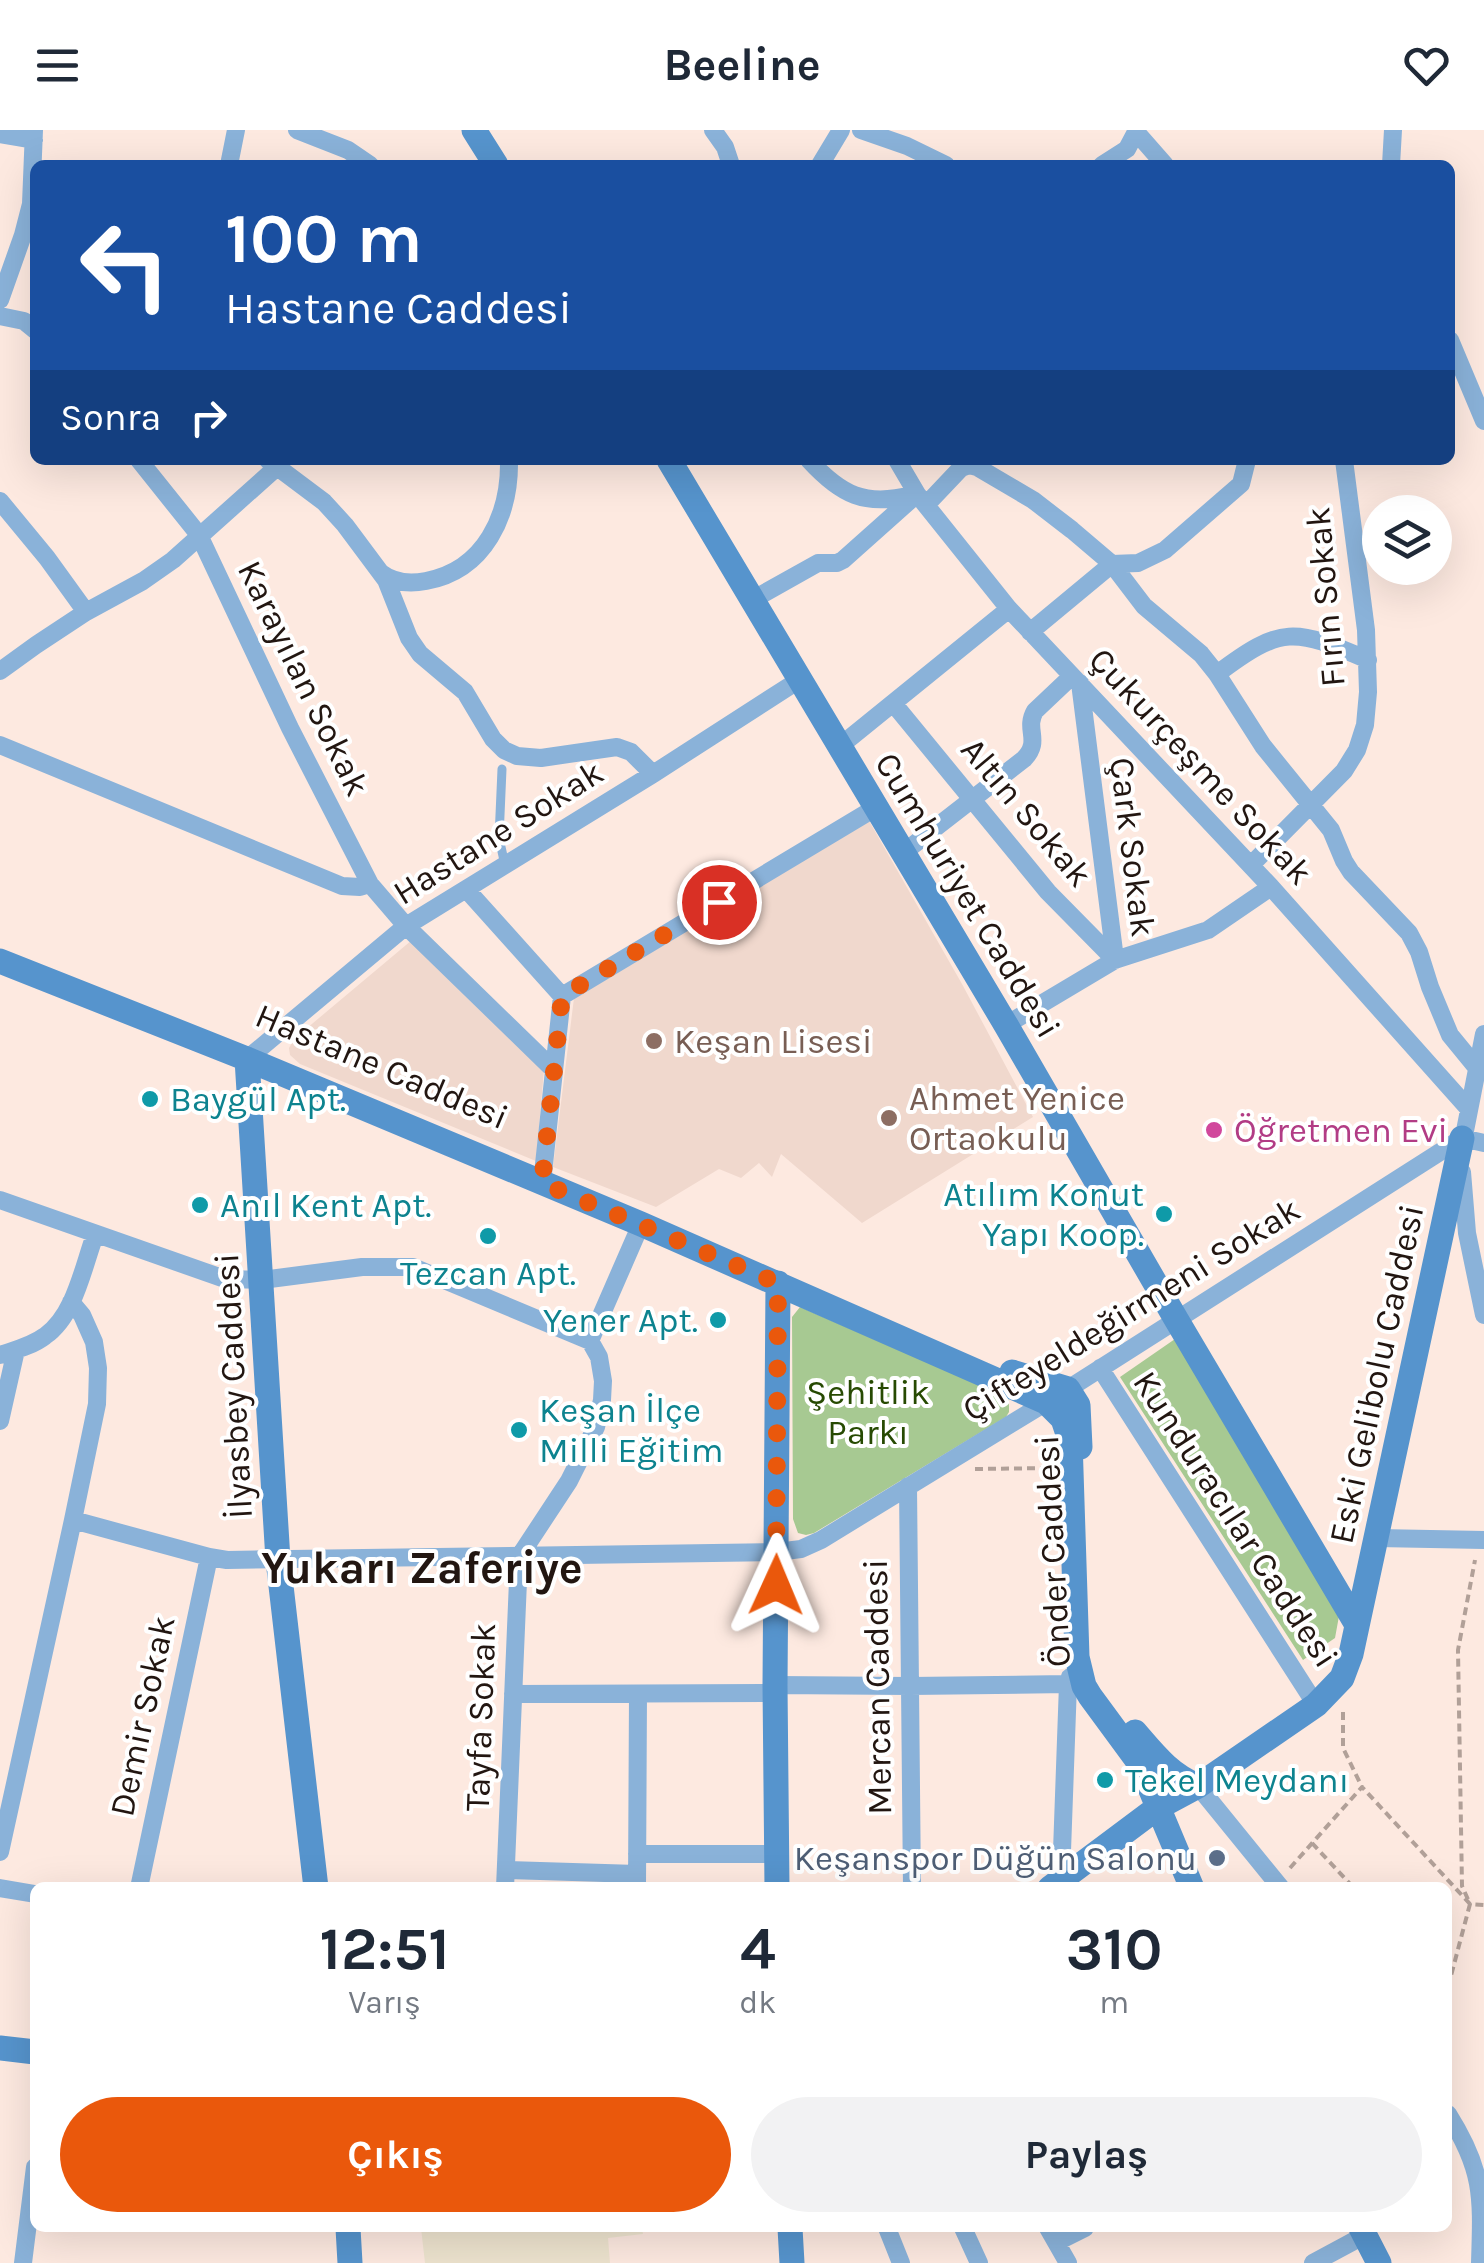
<!DOCTYPE html>
<html lang="tr">
<head>
<meta charset="utf-8">
<style>
  :root { --surface:#fff; --page:#f2f2f3; --text:#1f2937; --muted:#747a83; --accent:#ea580c }
  body { margin:0; font-family:Karla,sans-serif; background:var(--page); color:var(--text); height:100vh; display:flex; flex-direction:column; font-size:38px; white-space:nowrap }
  * { box-sizing:border-box; margin:0 }
  p { font-size:32px; color:var(--muted) }
  .icon { flex:none; width:55px; height:55px; fill:none; stroke:currentColor; stroke-width:2; stroke-linecap:round; stroke-linejoin:round }
  .map { position:relative; flex:1; overflow:hidden }
  .sheet { position:absolute; left:30px; top:1752px; width:1422px; height:350px; display:flex; flex-direction:column; background:var(--surface); border-radius:15px; box-shadow:0 10px 40px #0002 }
  .sheet>* { flex:none }
  .guide { position:absolute; left:30px; top:30px; width:1425px; height:305px; border-radius:15px; box-shadow:0 10px 40px #0002; background:#1a4fa0; color:#fff; overflow:hidden }
  .buttons { position:absolute; left:1362px; top:365px; display:grid; gap:20px }
  .buttons a { display:grid; place-items:center; width:90px; height:90px; border-radius:50%; background:var(--surface); box-shadow:0 10px 40px #0002; font-size:50px }
  .pin { position:absolute; display:grid; place-items:center; width:85px; height:85px; color:#fff; margin:-42px; border:5px solid #fff; border-radius:50%; box-shadow:0 2px 10px #0007 }
  .me { position:absolute; width:110px; margin:-55px; rotate:1deg; stroke-linejoin:round; filter:drop-shadow(0 0 8px #0008) }
  .turn { display:flex; align-items:center; gap:35px; height:210px; padding:0 30px; font-size:45px }
  .turn .icon { width:130px; height:130px; stroke-width:2.5 }
  .turn b { display:block; font-size:70px; line-height:85px }
  .then { display:flex; align-items:center; height:95px; padding:0 30px; background:#0003; gap:20px; font-size:38px }
  .eta { display:flex; justify-content:space-evenly; align-items:center; height:170px; text-align:center }
  .eta b { font-size:60px; font-weight:700; line-height:70px }
  .button { display:flex; gap:20px; margin-top:auto; padding:20px 30px }
  .button a { flex:1; height:115px; border-radius:60px; background:var(--accent); color:#fff; font-size:40px; font-weight:700; line-height:115px; text-align:center }
  .button a+a { background:var(--page); color:var(--text) }
  header { display:flex; justify-content:space-between; align-items:center; height:130px; padding:0 30px; background:var(--surface); font-size:45px; font-weight:700 }
  .map>svg:first-child { display:block }
  .commercial { fill:#ede3ce }
  .built { fill:#f0d8cd }
  .green { fill:#a7c992 }
  .lines { fill:none; stroke-linecap:round; stroke-linejoin:round }
  .path { stroke:#b1a098; stroke-width:4; stroke-dasharray:8 5; stroke-linecap:butt }
  .service { stroke:#8ab2d9; stroke-width:9 }
  .minor { stroke:#8ab2d9; stroke-width:18 }
  .secondary { stroke:#5694cd; stroke-width:25 }
  .route { stroke:#ea580c; stroke-width:18; stroke-dasharray:0 32.4 }
  .education-dot { fill:#8d6e63; stroke:#fff; stroke-width:4 }
  .culture-dot { fill:#0f9aa8; stroke:#fff; stroke-width:4 }
  .hotel-dot { fill:#d1479c; stroke:#fff; stroke-width:4 }
  .service-dot { fill:#5c6f8a; stroke:#fff; stroke-width:4 }
  .labels { text-anchor:middle; stroke-width:8; stroke-linejoin:round; paint-order:stroke }
  .street-label { font-size:35px; fill:#221611; stroke:#fff }
  .education-label { font-size:35px; fill:#785e54; stroke:#fff; text-anchor:start }
  .culture-label { font-size:35px; fill:#0d838f; stroke:#fff; text-anchor:start }
  .hotel-label { font-size:35px; fill:#b23c85; stroke:#fff; text-anchor:start }
  .park-label { font-size:35px; fill:#274a02; stroke:#fff }
  .service-label { font-size:35px; fill:#4e5e75; stroke:#fff; text-anchor:end }
  .district-label { font-size:45px; font-weight:bold; fill:#221611; stroke:#fff }
</style>
</head>
<body>
<header><svg class="icon" aria-label="menu" viewBox="0 0 24 24"><path d="M4 6h16M4 12h16M4 18h16"/></svg>Beeline<svg class="icon" aria-label="heart" viewBox="0 0 24 24"><path d="M12 20l-8-8c-3-5 5-10 8-4 3-6 11-1 8 4z"/></svg></header>
<div class="map">
<svg width="1484" height="2133" viewBox="0 0 1484 2133">
  <rect width="100%" height="100%" fill="#fde9e0"/>
  <path class="commercial" d="M421 2098H642L643 2104 608 2108 610 2133H425Z"/>
  <path class="built" d="M868 689 962 854 1033 987 862 1093 781 1024 772 1047 759 1033 741 1048 719 1039 656 1077 553 1037 574 868Z
    M412 810 544 940 536 1031 300 934 290 925 289 918 294 909Z"/>
  <path class="green" d="M800 1177 1005 1266 1009 1270V1282L1006 1287 814 1403 806 1405 798 1403 793 1389 792 1187Z
    M1175 1209 1339 1486 1335 1508 1303 1530 1120 1247Z"/>
  <g class="lines">
    <path class="path" d="M975 1339 1051 1338
      M1343 1582V1618L1362 1657
      M1312 1713 1352 1756 1351 1758
      M1290 1738 1362 1657 1470 1774 1484 1775
      M1448 1857 1470 1774 1462 1756 1458 1520 1475 1430"/>
    <path class="service" d="M502 639 499 708 505 735"/>
    <path class="minor" d="M297 0 348 20 370 35
      M713 0 725 17 731 35
      M861 0 907 16 946 35
      M1137 3 1165 35
      M0 4 34 10
      M229 35 236 0
      M820 35 841 0
      M1102 35 1127 19 1137 0
      M1391 35 1393 0
      M0 170 23 105 31 74 34 0
      M0 186 24 191 35 200
      M1450 210 1484 291
      M139 330 199 405 290 598 370 754 406 796 554 940
      M268 330 324 372 345 395 386 450 409 508 420 524 465 562 493 609 504 620 517 626 541 628 617 617 631 622 653 644
      M809 330C841 365 865 377 912 365
      M897 330 917 364 1009 479 1271 757 1468 978
      M0 371 47 428 86 482
      M926 375 961 338 969 335 977 337 1033 370 1072 400 1112 434 1144 476 1201 524 1217 544 1263 616 1331 700 1344 731 1351 742 1409 803 1419 822 1430 857 1450 905 1477 938
      M381 443C394 453 410 454 426 451 485 440 510 385 509 330
      M752 470 818 433H837L843 430 917 364
      M1030 502 1112 434 1138 433 1165 420 1241 354 1247 330
      M0 541 36 515 86 482 143 451 173 430 277 337
      M1217 544C1282 495 1294 498 1368 530
      M1080 553 1115 829
      M893 573 1048 762 1115 830
      M0 615 342 756 360 757 370 754
      M840 616 1009 479
      M903 723 1024 629C1042 610 1024 600 1035 581L1072 546
      M1251 735 1344 641 1357 620 1365 595 1368 562 1366 500 1344 330
      M466 759 562 866
      M1006 895 1115 830 1208 800 1271 757
      M247 929 406 796 653 644 799 550
      M1462 1008 1484 1013
      M1462 1016 1484 904
      M1462 1042 1467 1103 1484 1185
      M542 1053 562 866 875 678
      M0 1070 225 1149 262 1150 362 1137H413L590 1211
      M0 1225C15 1220 32 1216 45 1206 75 1185 83 1137 95 1105
      M1100 1238 1316 1575
      M0 1291 16 1220
      M908 1356 912 1758
      M73 1390 209 1427 227 1430 777 1422 801 1419 821 1410 1068 1259 1462 1008
      M1377 1408 1484 1410
      M775 1555 910 1556 1068 1554
      M513 1564 776 1563
      M1198 1656 1281 1758
      M0 1722 73 1390 97 1274 98 1238 94 1212 82 1185 71 1172
      M637 1724H777
      M506 1740 637 1744
      M1061 1749 1068 1554 1070 1547
      M0 1758 35 1764
      M139 1758 209 1427
      M505 1758 519 1427 569 1351 596 1297 602 1270 603 1251 599 1227 590 1211 641 1094
      M637 1758 638 1564
      M1448 1984C1484 2041 1482 2067 1480 2133
      M887 2098 901 2133
      M963 2098 979 2133
      M1048 2098 1068 2133
      M1057 2112 1085 2098
      M23 2133 35 2037
      M1313 2133 1365 2105"/>
    <path class="secondary" d="M474 0 496 35
      M669 330 1006 895 1176 1189 1357 1495
      M0 831 247 929 641 1094 1046 1272 1063 1289 1070 1310 1077 1527 1084 1556 1090 1566 1140 1634 1192 1758
      M247 929 278 1430 316 1758
      M1012 1242 1068 1259 1078 1275 1080 1317
      M1135 1602C1154 1624 1170 1645 1198 1656
      M777 1758 775 1555 778 1153
      M1050 1758 1157 1678 1198 1656 1316 1575 1342 1548 1351 1524 1462 1008
      M0 1918 35 1922
      M348 2098 350 2133
      M790 2098 792 2133
      M1361 2098 1379 2133"/>
  </g>
  <g class="lines">
    <path class="route" d="M719 772 562 866 542 1053 778 1153 776 1455"/>
  </g>
  <g class="education-dot">
    <circle cx="654" cy="911" r="10"/>
    <circle cx="889" cy="988" r="10"/>
  </g>
  <g class="culture-dot">
    <circle cx="150" cy="969" r="10"/>
    <circle cx="200" cy="1075" r="10"/>
    <circle cx="1164" cy="1084" r="10"/>
    <circle cx="488" cy="1106" r="10"/>
    <circle cx="718" cy="1190" r="10"/>
    <circle cx="519" cy="1300" r="10"/>
    <circle cx="1105" cy="1650" r="10"/>
  </g>
  <circle class="hotel-dot" cx="1214" cy="1000" r="10"/>
  <circle class="service-dot" cx="1217" cy="1728" r="10"/>
  <g class="labels">
    <g class="street-label">
      <text transform="translate(1325 467) rotate(-95)" y="12">Fırın Sokak</text>
      <text transform="translate(304 548) rotate(64)" y="12">Karayılan Sokak</text>
      <text transform="translate(1201 636) rotate(47)" y="12">Çukurçeşme Sokak</text>
      <text transform="translate(1027 682) rotate(50)" y="12">Altın Sokak</text>
      <text transform="translate(498 702) rotate(-32)" y="12">Hastane Sokak</text>
      <text transform="translate(1133 717) rotate(83)" y="12">Çark Sokak</text>
      <text transform="translate(968 765) rotate(59)" y="12">Cumhuriyet Caddesi</text>
      <text transform="translate(382 936) rotate(23)" y="12">Hastane Caddesi</text>
      <text transform="translate(1131 1179) rotate(-32)" y="12">Çifteyeldeğirmeni Sokak</text>
      <text transform="translate(1376 1244) rotate(-78)" y="12">Eski Gelibolu Caddesi</text>
      <text transform="translate(233 1256) rotate(-93)" y="12">İlyasbey Caddesi</text>
      <text transform="translate(1236 1389) rotate(57)" y="12">Kunduracılar Caddesi</text>
      <text transform="translate(1052 1421) rotate(-93)" y="12">Önder Caddesi</text>
      <text transform="translate(877 1557) rotate(-91)" y="12">Mercan Caddesi</text>
      <text transform="translate(142 1586) rotate(-78)" y="12">Demir Sokak</text>
      <text transform="translate(480 1587) rotate(-88)" y="12">Tayfa Sokak</text>
    </g>
    <g class="education-label">
      <text x="674" y="923">Keşan Lisesi</text>
      <text x="909" y="980">Ahmet Yenice<tspan x="909" dy="40">Ortaokulu</tspan></text>
    </g>
    <g class="culture-label">
      <text x="170" y="981">Baygül Apt.</text>
      <text x="1144" y="1076" text-anchor="end">Atılım Konut<tspan x="1144" dy="40">Yapı Koop.</tspan></text>
      <text x="220" y="1087">Anıl Kent Apt.</text>
      <text x="488" y="1155" text-anchor="middle">Tezcan Apt.</text>
      <text x="698" y="1202" text-anchor="end">Yener Apt.</text>
      <text x="539" y="1292">Keşan İlçe<tspan x="539" dy="40">Milli Eğitim</tspan></text>
      <text x="1125" y="1662">Tekel Meydanı</text>
    </g>
    <g class="hotel-label">
      <text x="1234" y="1012">Öğretmen Evi</text>
    </g>
    <g class="park-label">
      <text x="868" y="1274">Şehitlik<tspan x="868" dy="40">Parkı</tspan></text>
    </g>
    <g class="service-label">
      <text x="1197" y="1740">Keşanspor Düğün Salonu</text>
    </g>
    <g class="district-label">
      <text x="422" y="1453">Yukarı Zaferiye</text>
    </g>
  </g>
</svg>
<div class="buttons">
<a><svg class="icon" aria-label="layers" viewBox="0 0 24 24"><path d="M12 4l9 5-9 5-9-5zM3 14l9 5 9-5"/></svg></a>
</div>
<div class="pin" style="left:719px;top:772px;background:#d93025"><svg class="icon" aria-label="arrive" viewBox="0 0 24 24"><path d="M6 21V4h12l-3 4 3 4H6"/></svg></div>
<svg class="me" style="left:776px;top:1455px" viewBox="-20 -20 40 40"><path d="M0-17L14 15 0 8-14 15z" fill="#ea580c" stroke="#fff" stroke-width="4"/></svg>
<div class="guide">
<div class="turn"><svg class="icon" aria-label="left" viewBox="0 0 24 24"><path d="M17 20v-9H6M10 6l-5 5 5 5"/></svg><div><b>100 m</b>Hastane Caddesi</div></div>
<div class="then">Sonra<svg class="icon" aria-label="right" viewBox="0 0 24 24"><path d="M7 20v-9h11M14 6l5 5-5 5"/></svg></div>
</div>
<section class="sheet">
<div class="eta">
<div><b>12:51</b><p>Varış</p></div>
<div><b>4</b><p>dk</p></div>
<div><b>310</b><p>m</p></div>
</div>
<div class="button"><a>Çıkış</a><a>Paylaş</a></div>
</section>
</div>
</body>
</html>
